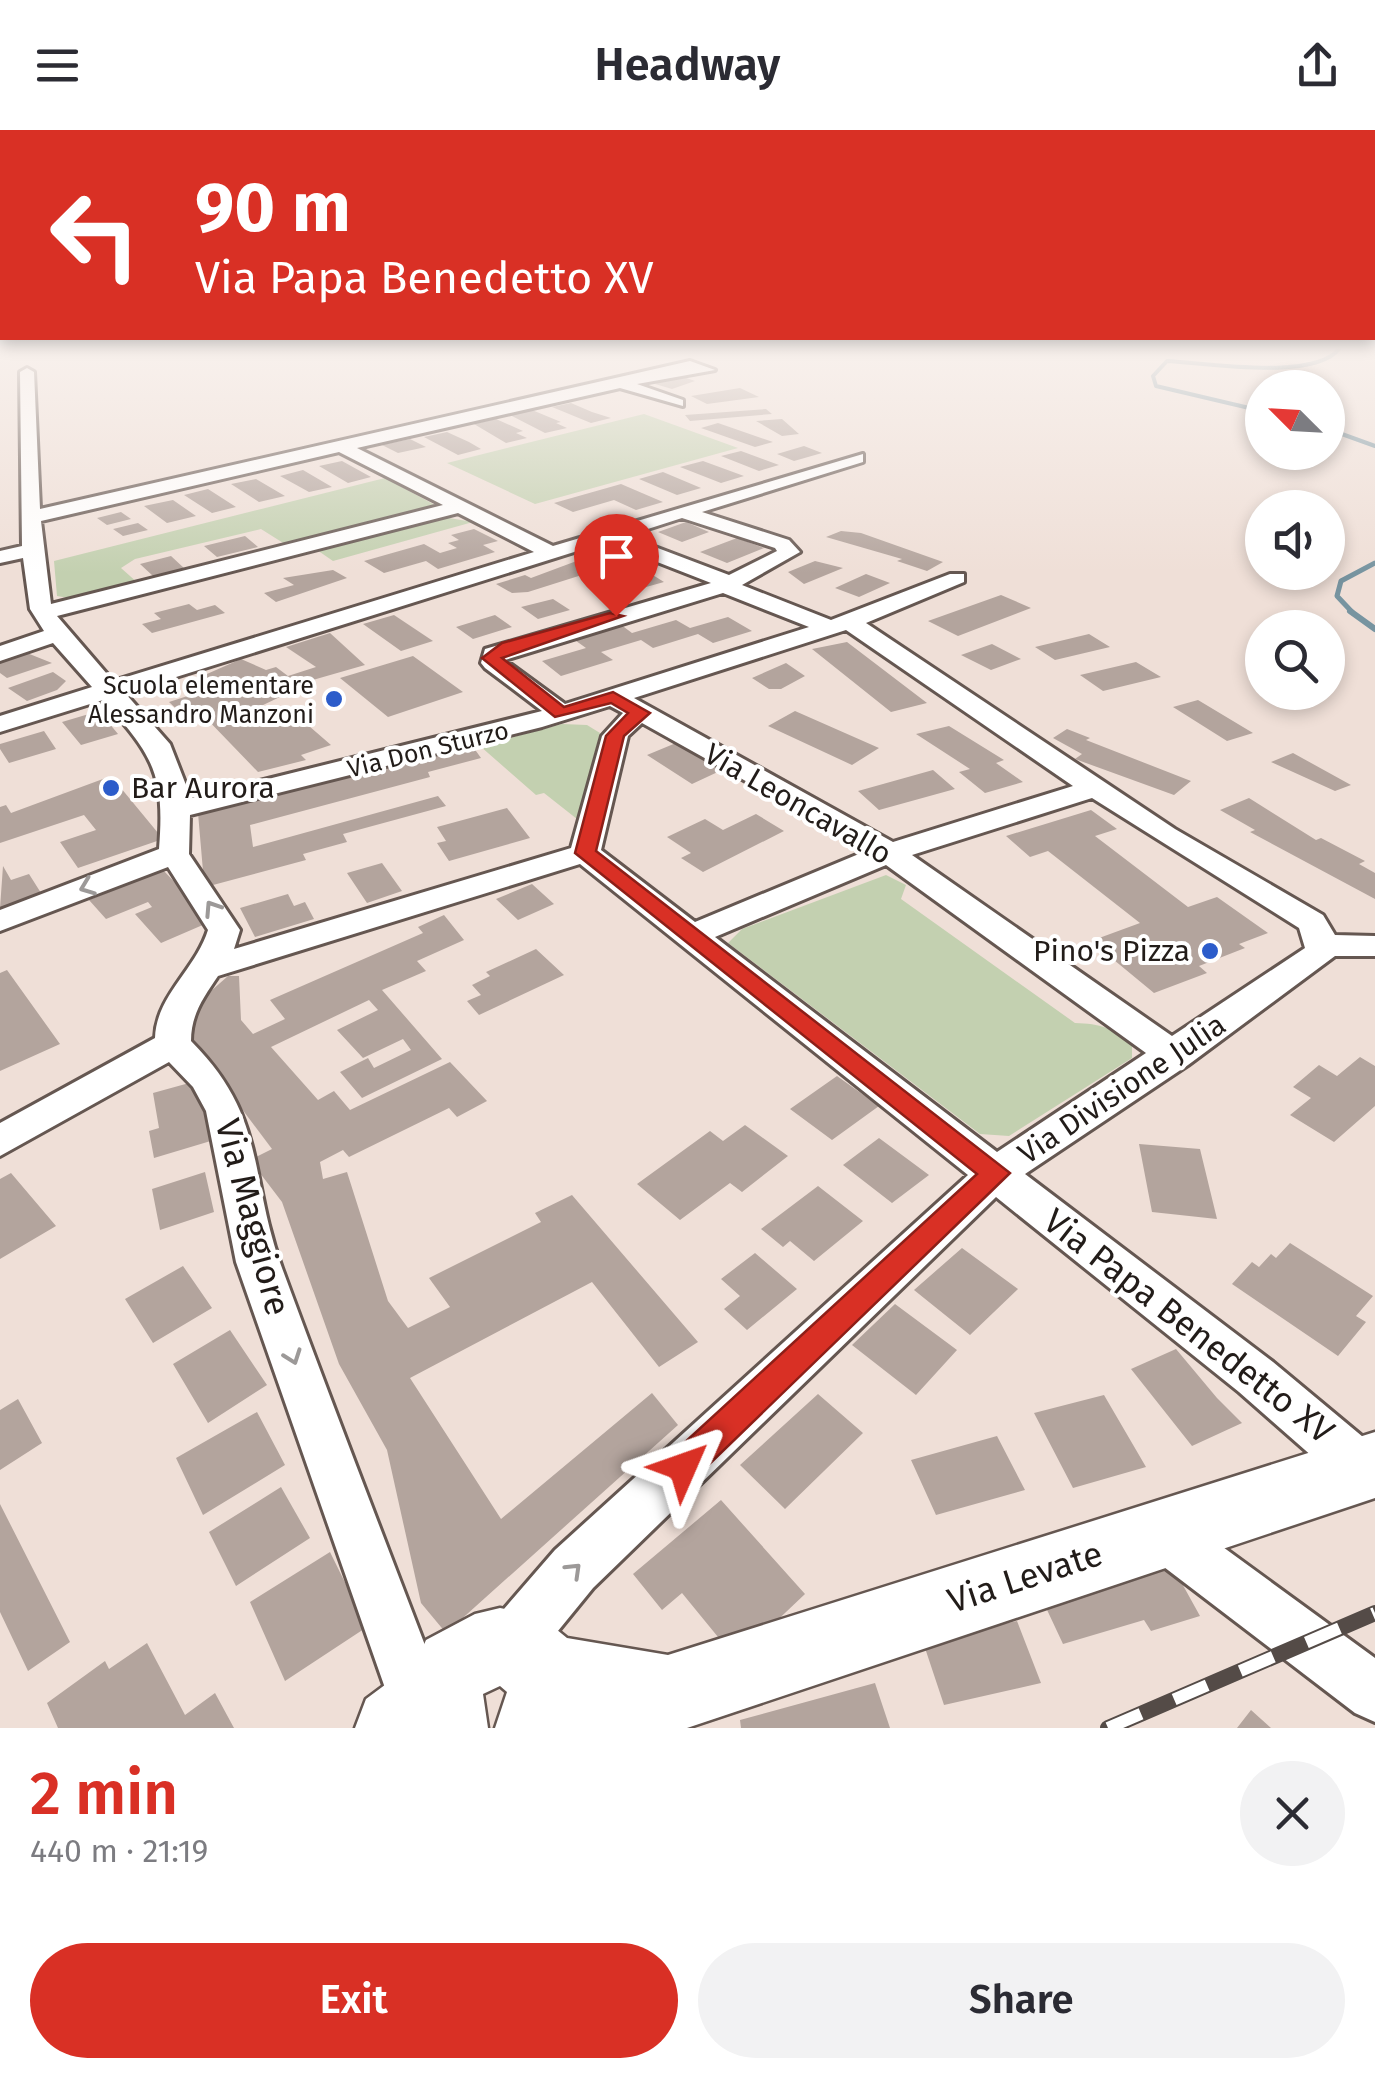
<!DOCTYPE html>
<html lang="en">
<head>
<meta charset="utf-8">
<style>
  :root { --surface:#fff; --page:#f2f2f3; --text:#2b2b33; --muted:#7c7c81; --accent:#d93025 }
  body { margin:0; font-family:"Fira Sans",sans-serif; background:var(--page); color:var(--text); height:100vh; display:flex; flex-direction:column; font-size:38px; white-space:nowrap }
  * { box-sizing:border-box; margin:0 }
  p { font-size:32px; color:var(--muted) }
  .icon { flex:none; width:55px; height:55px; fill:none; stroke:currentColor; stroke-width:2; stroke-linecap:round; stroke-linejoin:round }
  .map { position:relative; height:1598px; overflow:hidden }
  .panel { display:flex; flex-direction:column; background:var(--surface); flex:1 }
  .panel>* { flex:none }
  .top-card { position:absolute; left:0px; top:0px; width:1375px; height:210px; box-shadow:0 5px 15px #0003; background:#d93025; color:#fff; overflow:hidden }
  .needle { width:65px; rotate:294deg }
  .buttons { position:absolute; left:1245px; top:240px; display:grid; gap:20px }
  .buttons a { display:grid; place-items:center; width:100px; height:100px; border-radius:50%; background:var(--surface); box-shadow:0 5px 15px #0003; font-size:50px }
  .pin { position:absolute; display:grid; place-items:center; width:85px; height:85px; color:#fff; margin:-102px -42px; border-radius:50% 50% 50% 0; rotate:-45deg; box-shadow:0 0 10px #0007 }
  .pin .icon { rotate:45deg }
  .me { position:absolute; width:110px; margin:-55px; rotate:47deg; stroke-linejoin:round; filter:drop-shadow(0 0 8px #0008) }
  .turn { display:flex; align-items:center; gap:35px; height:210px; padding:0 30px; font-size:45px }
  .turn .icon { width:130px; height:130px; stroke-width:2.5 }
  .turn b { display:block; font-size:70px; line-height:85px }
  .round { display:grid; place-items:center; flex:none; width:105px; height:105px; border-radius:52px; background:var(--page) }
  .overview { display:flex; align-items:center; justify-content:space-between; height:170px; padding:0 30px }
  h1 { font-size:60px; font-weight:600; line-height:75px; color:var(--accent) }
  .primary-button { display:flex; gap:20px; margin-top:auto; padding:20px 30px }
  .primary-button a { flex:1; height:115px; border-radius:60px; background:var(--accent); color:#fff; font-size:40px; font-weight:600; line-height:115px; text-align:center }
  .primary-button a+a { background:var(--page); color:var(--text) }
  header { display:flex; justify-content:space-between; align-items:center; height:130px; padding:0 30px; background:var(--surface); font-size:45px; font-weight:600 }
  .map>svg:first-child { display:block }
  .green { fill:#c3d0b0 }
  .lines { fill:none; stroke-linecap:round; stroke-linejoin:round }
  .stream-far2 { stroke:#7794a0; stroke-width:4 }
  .stream-far1 { stroke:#7794a0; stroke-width:5 }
  .stream { stroke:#7794a0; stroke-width:6 }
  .building { fill:#b3a49d }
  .street-casing { stroke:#655751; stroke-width:6 }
  .secondary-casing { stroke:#655751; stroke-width:5 }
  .street { fill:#fff; fill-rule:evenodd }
  .secondary { fill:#fff; fill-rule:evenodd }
  .rail-casing { stroke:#544b47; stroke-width:16 }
  .rail { stroke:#fff; stroke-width:12; stroke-dasharray:36; stroke-linecap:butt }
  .oneway { stroke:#9c9998 }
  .route { fill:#d93025; stroke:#8d1f18; stroke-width:2.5 }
  .poi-dot { fill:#2c5cca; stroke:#fff; stroke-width:4 }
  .labels { text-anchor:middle; stroke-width:8; stroke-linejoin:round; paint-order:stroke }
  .far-poi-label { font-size:25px; fill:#221c19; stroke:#fff; text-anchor:end }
  .far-street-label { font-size:25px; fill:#221c19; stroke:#fff }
  .poi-label { font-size:30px; fill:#221c19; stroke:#fff; text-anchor:start }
  .street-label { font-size:30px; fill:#221c19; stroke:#fff }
  .near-street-label { font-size:35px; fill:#221c19; stroke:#fff }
</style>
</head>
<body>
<header><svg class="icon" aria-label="menu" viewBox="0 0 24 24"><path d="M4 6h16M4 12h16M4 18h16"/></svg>Headway<svg class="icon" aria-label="share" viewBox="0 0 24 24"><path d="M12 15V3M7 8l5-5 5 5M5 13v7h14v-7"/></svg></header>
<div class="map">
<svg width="1375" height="1598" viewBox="0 0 1375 1598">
  <rect width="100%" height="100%" fill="#efdfd7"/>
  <path class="green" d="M644 284 738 318 535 374 447 333Z
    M385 348 435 375 288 416 261 399 135 429 121 438 139 454 74 469 57 466 54 431Z
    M443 387 473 392 333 431 317 420Z
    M562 594 587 595 600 603 577 689 544 663 536 665 480 616Z
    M886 745 906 755 901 769 1075 893C1100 894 1114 897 1132 916V928L1009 1006 980 1004 728 813 742 799Z"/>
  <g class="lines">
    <path class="stream-far2" d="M1262 281 1156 256 1153 246 1167 231C1206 233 1314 251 1339 219
      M1328 299 1375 316"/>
    <path class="stream-far1" d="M1353 483 1337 466 1341 451 1375 433"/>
    <path class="stream" d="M1350 481 1375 499"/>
  </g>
  <path class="building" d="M678 245 695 251 672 259 655 254Z
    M740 258 759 267 707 274 691 266Z
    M571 273 592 282 611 288 591 293 552 277Z
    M766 279 772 284 690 291 685 285Z
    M532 280 561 292 556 293 567 298 545 303 510 285Z
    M496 289 523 301 516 303 527 308 506 313 474 294Z
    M782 289 799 304 782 306 756 291Z
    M718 293 773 312 755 317 701 298Z
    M447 302 469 312 481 319 458 325 424 307Z
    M410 309 426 317 398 323 382 315Z
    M804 316 822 323 794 331 777 324Z
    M741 321 779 335 759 341 721 326Z
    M342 331 371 347 348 353 319 336Z
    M703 331 744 346 721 353 680 337Z
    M303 340 332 357 309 362 280 346Z
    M663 342 701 358 677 365 639 349Z
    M256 349 285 366 259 372 231 354Z
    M621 354 663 372 636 380 614 370 573 382 554 373Z
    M208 359 236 377 212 383 184 365Z
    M173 370 196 386 167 393 144 376Z
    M121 382 131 389 107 395 97 388Z
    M686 392 709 402 682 412 658 402Z
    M138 393 148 400 123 406 113 399Z
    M474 399 498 411 483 415 495 422 438 439 426 431 384 443 364 431 424 414 440 423 457 418 448 413 459 410 451 405Z
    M841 401 861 403 943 432 927 441 897 431 902 429 826 407Z
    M245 406 258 417 217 427 204 416Z
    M737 408 764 418 727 433 700 422Z
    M598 423 613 430 601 434 607 437 528 462 512 463 496 454 525 445 531 448Z
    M171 426 185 439 153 446 140 434Z
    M815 431 843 438 804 454 788 442Z
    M333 440 347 448 276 472 264 463 294 455 283 448Z
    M648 442 664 452 614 466 597 456Z
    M866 444 890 453 859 467 835 458Z
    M1001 465 1031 478 958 506 928 491Z
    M553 469 570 480 538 489 521 477Z
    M189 474 197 480 215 475 225 483 152 503 142 494 161 489 154 483Z
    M394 485 433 511 401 521 363 494Z
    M495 485 512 497 473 509 456 497Z
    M728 487 752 501 713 513 698 504 653 518 641 510 601 522 613 530 561 546 542 531 586 518 572 508 620 494 632 503 676 490 690 498Z
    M330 503 365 535 278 560 284 565 259 577 267 584 287 577 331 615 301 625 306 630 258 642 203 585 188 590 169 572 203 561 191 551 241 529 266 540 276 537 288 546 316 537 286 517Z
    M1089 504 1110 517 1055 530 1035 517Z
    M847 512 927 573 891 582 812 519Z
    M992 514 1021 529 991 540 961 525Z
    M27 523 52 533 7 548 0 543V532Z
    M413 526 463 562 388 587 340 548Z
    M1136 532 1161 547 1103 561 1080 545Z
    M786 533 805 546 781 559H769L752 548Z
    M53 542 66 551 57 560 27 571 8 558Z
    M1198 570 1253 603 1227 611 1173 577Z
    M99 581 118 604 81 615 62 592Z
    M795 581 879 618 852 635 768 596Z
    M949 596 1004 630 996 633 1023 652 985 663 959 642 970 639 916 604Z
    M1067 599 1090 608 1086 610 1191 651 1174 665 1075 629 1082 624 1053 608Z
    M44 601 56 619 9 633 0 619V614Z
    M676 613 722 640 692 654 647 625Z
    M471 614 481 628 428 642 430 647 250 695 253 717 438 666 446 676 343 704 347 712 303 724 306 730 213 755 203 741 198 683Z
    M1293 623 1351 655 1335 661 1271 632Z
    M933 640 955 659 879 680 858 661Z
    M111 646 163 709 78 738 60 712 96 700 84 685 0 713V677L6 675 11 683Z
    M1249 668 1316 710 1321 708 1365 731 1359 734 1375 743V769L1250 702 1255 700 1220 680Z
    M507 678 530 708 449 731 437 713 446 711 437 697Z
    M1091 680 1117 699 1095 706 1188 777 1217 767 1268 803 1239 814 1245 818 1199 836 1207 843 1154 863 1091 811 1140 793 1048 721 1030 727 1006 706Z
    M756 684 784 701 703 742 681 728 691 723 667 707 705 689 723 700Z
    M382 733 402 761 367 773 347 743Z
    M3 736 11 750 29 744 41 763 0 778Z
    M163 740 212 791 161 813 135 784 152 777 148 772 106 789 89 770Z
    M532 754 554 774 518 790 496 769Z
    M288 764 294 776 305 772 314 789 255 807 240 778Z
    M444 785 464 810 417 831 426 841 382 860 442 929 362 968 340 942 368 928 374 938 411 920 403 909 363 928 337 900 378 880 369 870 271 917 318 970 334 961 350 980 450 932 487 971 457 987 449 978 349 1027 343 1020 320 1032 323 1049 347 1042 388 1171 408 1198 450 1177 429 1148 541 1092 535 1083 572 1065 698 1212 659 1237 592 1152 410 1248 501 1389 652 1263 678 1295 446 1503 421 1473 387 1320 339 1234 282 1072 250 1030 272 1019 185 903 203 868 228 846H239L241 890 253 904 285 889 270 870 423 803 418 797Z
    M536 819 564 845 479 885 467 871 481 865 472 855 490 846 486 842Z
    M7 840 60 914 0 941V843Z
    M1360 927 1375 936V976L1334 1012 1290 985 1311 968 1293 957 1319 935 1337 946Z
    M837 946 879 976 832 1010 790 979Z
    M200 950 214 1010 154 1028 149 1001 159 998 153 963Z
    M745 995 788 1026 742 1062 730 1053 680 1090 637 1054 710 1001 723 1011Z
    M879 1008 929 1045 892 1073 843 1035Z
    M1139 1014 1200 1019 1217 1089 1152 1082Z
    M205 1042 214 1082 160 1100 152 1059Z
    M11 1043 56 1096 0 1129V1049Z
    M818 1056 863 1091 814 1131 790 1111 783 1117 761 1099Z
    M1290 1113 1373 1166 1356 1186 1366 1192 1338 1226 1232 1154 1252 1132 1259 1137 1271 1124 1276 1128Z
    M962 1118 1018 1159 970 1205 914 1160Z
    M755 1123 797 1159 747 1200 724 1179 740 1166 721 1149Z
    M183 1136 212 1178 153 1213 125 1169Z
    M895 1174 957 1220 916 1265 852 1215Z
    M230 1200 267 1255 208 1293 173 1234Z
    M1176 1219 1217 1268 1242 1293 1192 1316 1131 1239Z
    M818 1264 863 1303 785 1379 740 1335Z
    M1104 1265 1146 1337 1073 1358 1034 1283Z
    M18 1269 42 1313 0 1340V1280Z
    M257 1282 285 1335 203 1385 176 1328Z
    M997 1306 1025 1360 936 1385 911 1330Z
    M281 1357 310 1408 236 1456 209 1402Z
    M721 1370 805 1464 766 1501 718 1507 682 1463 662 1480 633 1444Z
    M0 1374 70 1512 28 1541 0 1482Z
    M330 1422 367 1497 285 1551 250 1472Z
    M1169 1430 1200 1486 1151 1501 1144 1490 1063 1514 1041 1467Z
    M1017 1491 1041 1553 944 1575 923 1512Z
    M147 1513 185 1585 215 1563 234 1598H58L47 1573 105 1531 109 1539Z
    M875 1553 890 1598H741L740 1590Z
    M1251 1580 1271 1598H1237Z"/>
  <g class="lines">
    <g class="street-casing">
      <path id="street" d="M690 231 715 240 637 254 683 270V276L620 258 357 318 553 416 863 324V332L702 382 789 410 800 422 742 455 831 490 950 444H964V452L866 493 1175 699 1323 785 1335 805 1375 806V826H1335L1188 935 1025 1044 1273 1232 1375 1317V1358L1364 1363 1346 1356 1239 1262 996 1067 593 1458 531 1534 511 1542 491 1534 483 1514 491 1494 555 1420 968 1045 580 734 218 846C204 867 191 884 191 911 268 988 248 1046 282 1138 336 1285 393 1431 449 1578L441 1598H399L236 1132 206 981 193 957 169 932 0 1026V993L155 908C156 866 196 839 208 800L168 737 0 801V780L159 719C165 644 153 625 103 570L0 602V586L92 557 53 513 0 531V516L44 501 30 479 23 428 0 433V421L22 416 20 242 27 238 34 242 40 379ZM339 322 443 375 51 474 41 391ZM458 383 534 422 113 551 57 486ZM682 388 775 418 777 421 729 445 626 406ZM606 412 711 453 485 519 481 533 485 538 542 581 191 668 170 614 125 563ZM723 463 809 497 565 574 505 530ZM846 500 1073 656 893 712 634 568ZM610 576 623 583 602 606 571 718 234 819 240 800 189 724 190 685 542 597ZM642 593 853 711 866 721 695 792 601 720 628 606ZM1092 668 1299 798 1305 818 1172 906 912 725ZM886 735 1146 923 997 1022 715 807Z
        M1161 1377 1179 1385 1375 1528V1592L1355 1583 1143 1421 1135 1403 1143 1385Z"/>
    </g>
    <g class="secondary-casing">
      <path id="secondary" d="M1375 1302V1368L687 1598H495L507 1562 500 1556 483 1564 488 1598H355L366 1569 417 1531 426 1510 475 1484 500 1478 524 1483 551 1495 567 1508 668 1525Z"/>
    </g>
    <use href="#street" class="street"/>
    <use href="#secondary" class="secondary"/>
    <g class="rail-casing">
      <path id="rail" d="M1108 1598 1375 1483"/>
    </g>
    <use href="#rail" class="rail"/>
  </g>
  <defs><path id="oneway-chevron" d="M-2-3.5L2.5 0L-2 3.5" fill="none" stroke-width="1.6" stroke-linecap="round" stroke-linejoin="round" transform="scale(2.5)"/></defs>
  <g class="oneway">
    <use href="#oneway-chevron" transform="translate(87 757) rotate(159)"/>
    <use href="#oneway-chevron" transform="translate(212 778) rotate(-123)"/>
    <use href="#oneway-chevron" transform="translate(293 1227) rotate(70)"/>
    <use href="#oneway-chevron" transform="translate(574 1440) rotate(-44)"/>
  </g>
  <linearGradient id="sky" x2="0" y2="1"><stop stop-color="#89bce2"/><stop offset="0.49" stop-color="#f8f1ed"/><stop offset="1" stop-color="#f8f1ed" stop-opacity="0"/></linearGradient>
  <rect width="1375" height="443" fill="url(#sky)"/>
  <path class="route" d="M610 483 623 486 502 528 564 577 613 562 650 583 624 606 596 721 1010 1043 695 1348 683 1353 671 1348 666 1337 671 1325 977 1044 575 723 606 606 628 583 611 573 555 587 482 528 502 513Z"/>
  <g class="poi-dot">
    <circle cx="334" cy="569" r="10"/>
    <circle cx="111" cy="658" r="10"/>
    <circle cx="1210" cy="821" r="10"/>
  </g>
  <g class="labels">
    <g class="far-poi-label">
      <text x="314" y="564">Scuola elementare<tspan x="314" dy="29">Alessandro Manzoni</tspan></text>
    </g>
    <g class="far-street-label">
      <text transform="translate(428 619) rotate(-14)" y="9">Via Don Sturzo</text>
    </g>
    <g class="poi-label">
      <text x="131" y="668">Bar Aurora</text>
      <text x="1190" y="831" text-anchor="end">Pino's Pizza</text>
    </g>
    <g class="street-label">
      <text transform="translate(798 674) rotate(30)" y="10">Via Leoncavallo</text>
      <text transform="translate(1122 959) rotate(-34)" y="10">Via Divisione Julia</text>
    </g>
    <g class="near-street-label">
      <text transform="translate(253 1087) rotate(75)" y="12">Via Maggiore</text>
      <text transform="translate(1189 1196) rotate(38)" y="12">Via Papa Benedetto XV</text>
      <text transform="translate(1025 1447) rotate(-18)" y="12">Via Levate</text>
    </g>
  </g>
</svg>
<div class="buttons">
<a><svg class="needle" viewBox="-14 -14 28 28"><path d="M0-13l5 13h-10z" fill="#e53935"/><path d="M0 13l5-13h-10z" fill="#7c7c81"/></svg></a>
<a><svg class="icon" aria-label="sound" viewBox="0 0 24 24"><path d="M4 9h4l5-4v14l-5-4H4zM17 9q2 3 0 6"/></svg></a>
<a><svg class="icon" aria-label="search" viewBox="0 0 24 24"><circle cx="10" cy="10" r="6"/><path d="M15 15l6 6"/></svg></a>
</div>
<div class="pin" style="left:616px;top:486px;background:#d93025"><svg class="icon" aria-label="arrive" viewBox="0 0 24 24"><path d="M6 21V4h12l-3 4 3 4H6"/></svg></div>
<svg class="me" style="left:683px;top:1337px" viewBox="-20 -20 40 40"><path d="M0-17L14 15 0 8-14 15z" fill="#d93025" stroke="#fff" stroke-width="4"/></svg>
<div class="top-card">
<div class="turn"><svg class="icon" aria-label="left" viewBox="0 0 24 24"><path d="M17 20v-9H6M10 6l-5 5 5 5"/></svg><div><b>90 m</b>Via Papa Benedetto XV</div></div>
</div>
</div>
<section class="panel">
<div class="overview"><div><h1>2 min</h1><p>440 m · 21:19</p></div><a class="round"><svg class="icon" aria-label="close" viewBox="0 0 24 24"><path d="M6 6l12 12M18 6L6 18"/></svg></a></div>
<div class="primary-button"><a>Exit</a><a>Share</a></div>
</section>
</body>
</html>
